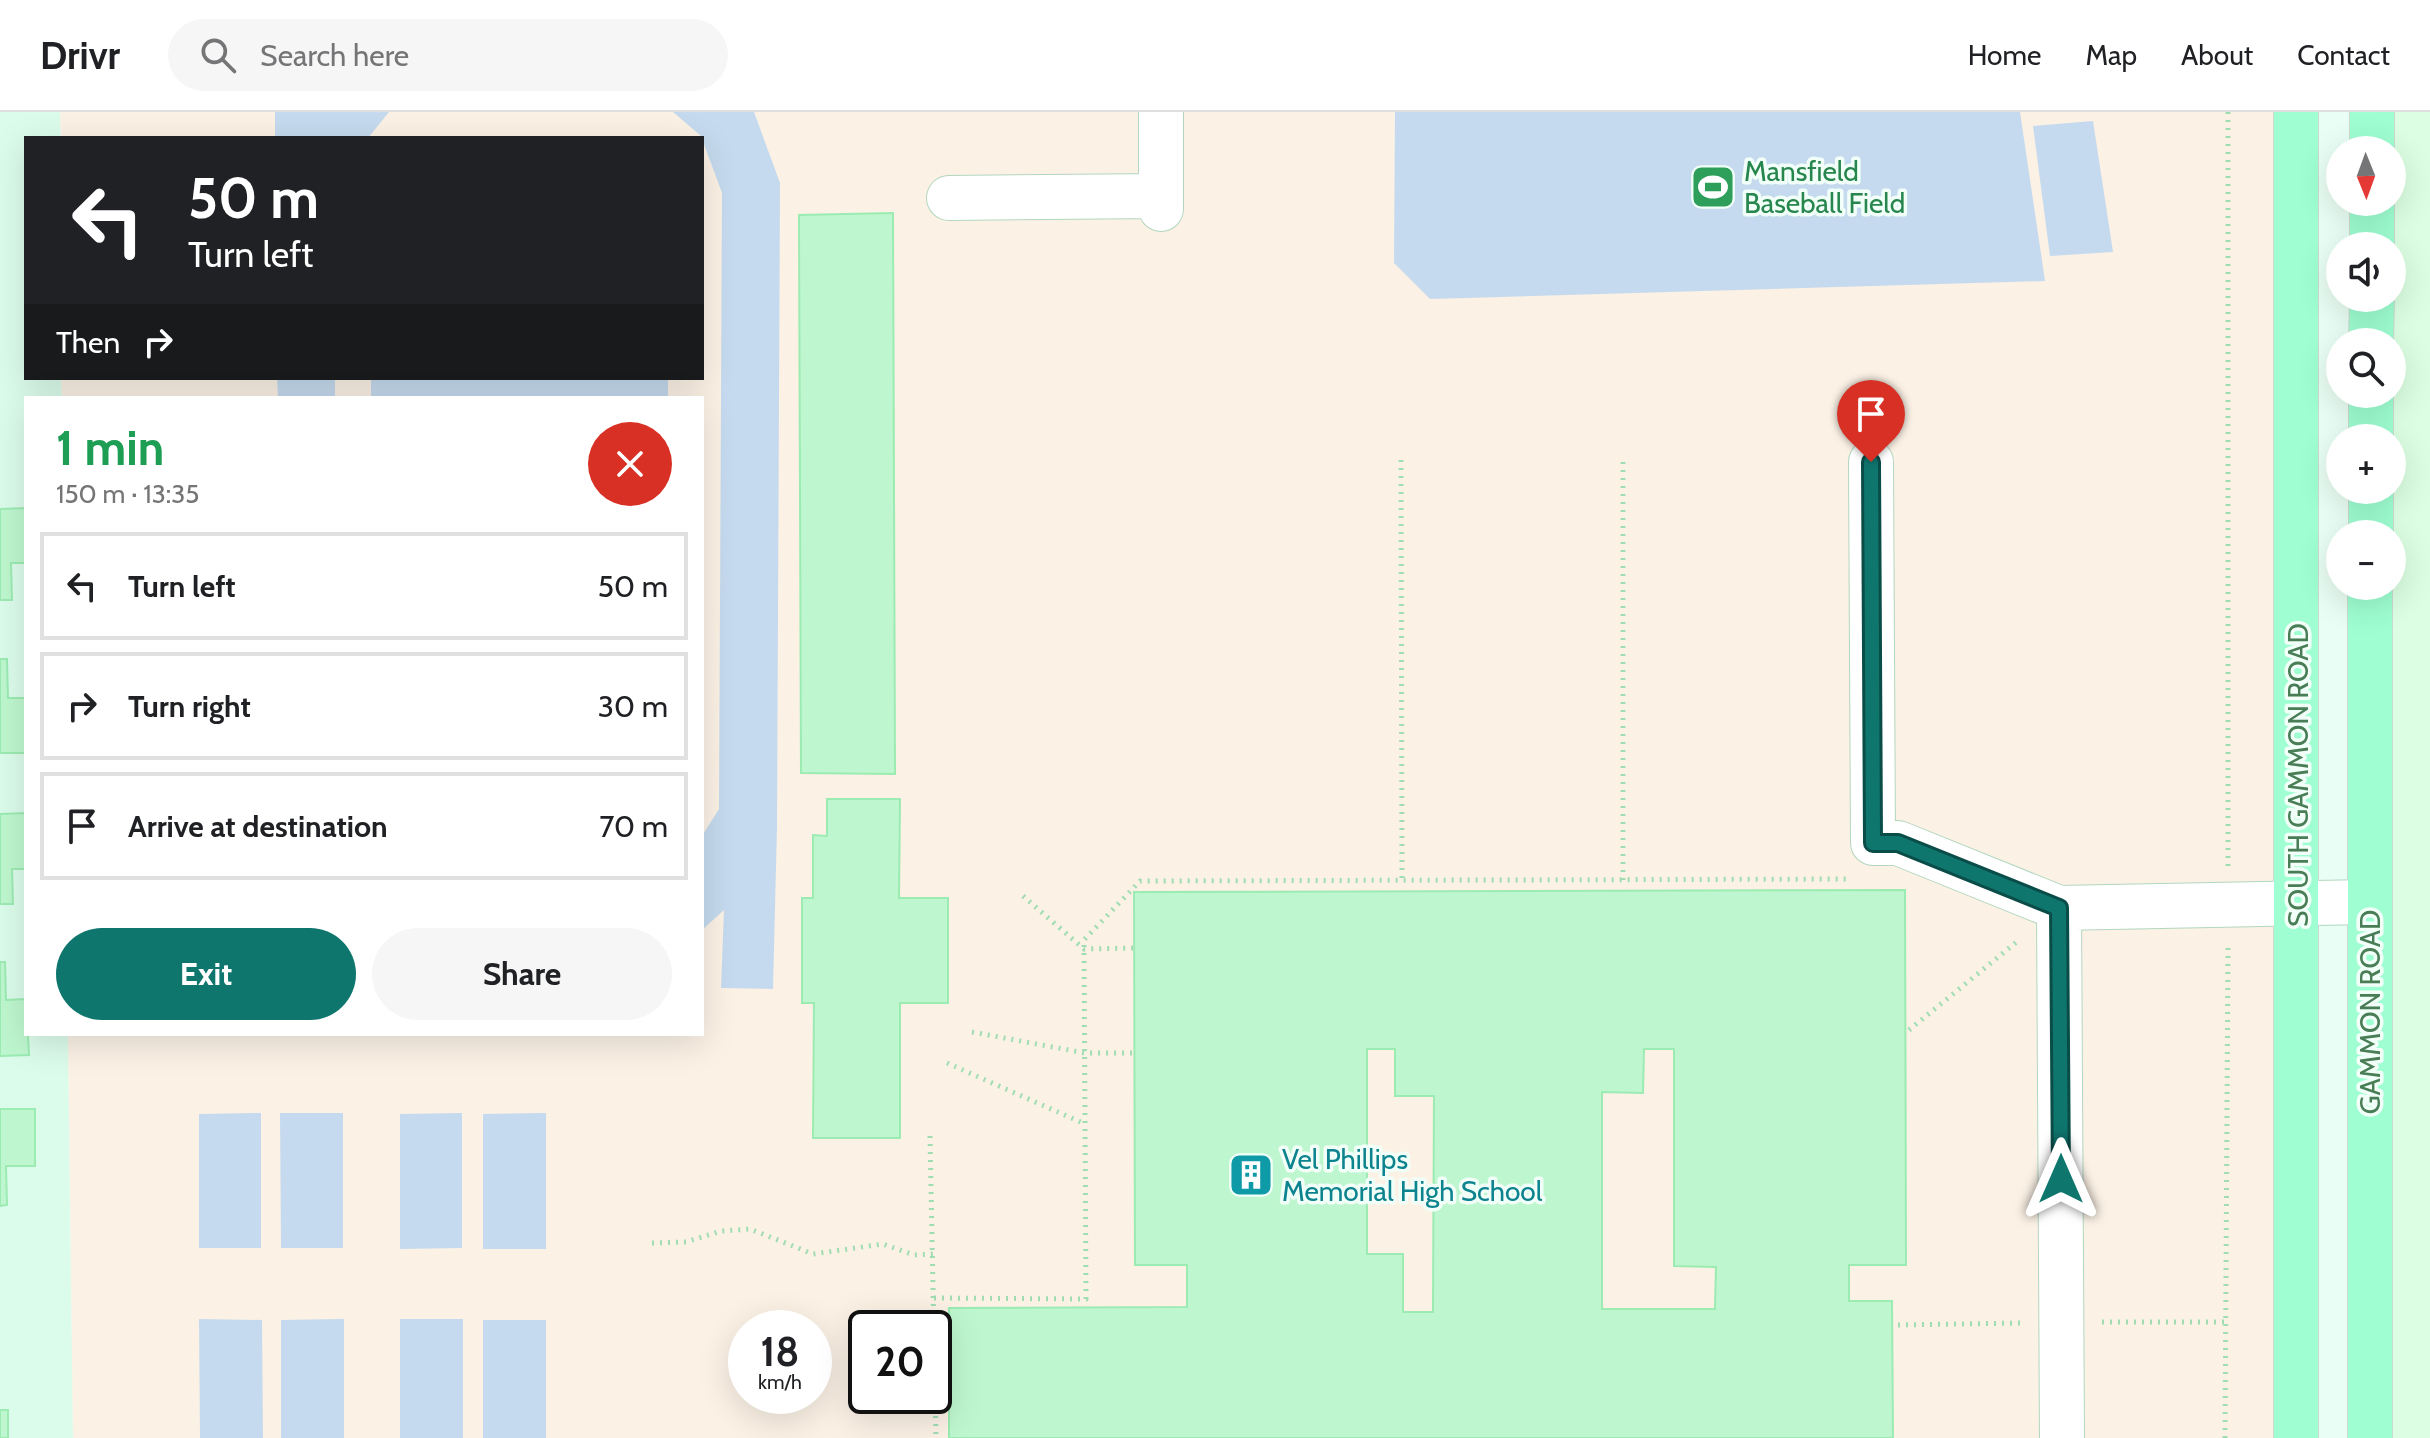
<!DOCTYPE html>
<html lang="en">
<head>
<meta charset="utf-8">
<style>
  :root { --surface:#fff; --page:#f6f6f6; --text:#202124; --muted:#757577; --line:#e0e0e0; --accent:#0f766e }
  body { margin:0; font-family:Cabin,sans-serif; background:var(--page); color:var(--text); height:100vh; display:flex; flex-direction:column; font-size:30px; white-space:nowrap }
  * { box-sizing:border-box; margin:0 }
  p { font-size:26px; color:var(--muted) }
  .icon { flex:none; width:44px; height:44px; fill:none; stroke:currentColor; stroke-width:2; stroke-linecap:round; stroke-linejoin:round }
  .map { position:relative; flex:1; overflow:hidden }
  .side { position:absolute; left:24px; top:284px; width:680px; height:640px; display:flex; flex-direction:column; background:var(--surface); border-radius:0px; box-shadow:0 8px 32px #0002 }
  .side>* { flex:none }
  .guide { position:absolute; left:24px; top:24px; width:680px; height:244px; border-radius:0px; box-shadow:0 8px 32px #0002; background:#202124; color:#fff; overflow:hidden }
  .needle { width:52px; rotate:179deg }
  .fabs { position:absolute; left:2326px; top:24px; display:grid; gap:16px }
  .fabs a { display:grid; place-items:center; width:80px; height:80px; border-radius:50%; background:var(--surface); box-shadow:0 8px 32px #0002; font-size:40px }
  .speed { position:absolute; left:728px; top:1198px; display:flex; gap:16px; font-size:40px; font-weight:700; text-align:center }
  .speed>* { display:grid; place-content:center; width:104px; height:104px; border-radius:50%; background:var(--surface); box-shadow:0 8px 32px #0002; line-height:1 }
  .speed small { font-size:20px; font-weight:400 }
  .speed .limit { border:4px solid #111; border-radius:12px; background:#fff; color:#111 }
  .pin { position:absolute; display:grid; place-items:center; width:68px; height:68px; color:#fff; margin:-82px -34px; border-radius:50% 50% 50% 0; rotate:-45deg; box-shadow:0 0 8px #0007 }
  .pin .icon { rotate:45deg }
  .me { position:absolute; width:88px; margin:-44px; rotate:0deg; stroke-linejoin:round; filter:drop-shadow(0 0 6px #0008) }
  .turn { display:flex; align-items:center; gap:28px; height:168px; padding:0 32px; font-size:36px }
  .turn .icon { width:104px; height:104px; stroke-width:2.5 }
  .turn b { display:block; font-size:56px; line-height:68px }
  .then { display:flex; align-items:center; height:76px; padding:0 32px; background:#0003; gap:16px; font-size:30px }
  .round { display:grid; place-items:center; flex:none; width:84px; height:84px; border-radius:42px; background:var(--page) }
  .overview { display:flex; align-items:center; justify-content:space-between; height:136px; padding:0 32px }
  h1 { font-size:48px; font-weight:700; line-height:60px; color:#1e9e55 }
  .cta { display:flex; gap:16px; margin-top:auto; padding:16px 32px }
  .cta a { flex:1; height:92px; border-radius:48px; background:var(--accent); color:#fff; font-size:32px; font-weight:700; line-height:92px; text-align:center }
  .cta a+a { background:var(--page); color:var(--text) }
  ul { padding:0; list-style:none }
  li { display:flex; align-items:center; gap:24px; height:108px; margin:0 16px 12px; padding:0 16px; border:4px solid var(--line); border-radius:0px }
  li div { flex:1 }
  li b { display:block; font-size:30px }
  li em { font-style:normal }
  header { display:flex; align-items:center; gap:48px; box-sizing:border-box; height:112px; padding:0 40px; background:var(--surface); border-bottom:2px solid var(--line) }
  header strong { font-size:38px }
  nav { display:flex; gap:44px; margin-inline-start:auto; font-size:28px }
  .search { width:560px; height:72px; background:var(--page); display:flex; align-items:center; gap:20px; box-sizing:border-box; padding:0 28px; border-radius:44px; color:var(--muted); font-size:30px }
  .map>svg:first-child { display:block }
  .residential { fill:#dcfceb }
  .commercial { fill:#dcffe3 }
  .education { fill:#fbf1e5; fill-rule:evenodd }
  .green { fill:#c5daee }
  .building { fill:#bef7cf; stroke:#9cebb3; stroke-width:2; fill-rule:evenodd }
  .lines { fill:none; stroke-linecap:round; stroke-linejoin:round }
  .minor-casing { stroke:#b2d7bf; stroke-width:46 }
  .major-casing { stroke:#ccdbd0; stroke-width:46 }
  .path { stroke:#a0ddb2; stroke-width:5; stroke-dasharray:2 6; stroke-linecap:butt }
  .minor { stroke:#fff; stroke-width:44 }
  .major { stroke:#9fffd2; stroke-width:44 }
  .route-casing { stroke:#0a4d48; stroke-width:20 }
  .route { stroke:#0f766e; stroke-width:14 }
  .labels { text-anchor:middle; stroke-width:7; stroke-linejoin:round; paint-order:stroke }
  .leisure-label { font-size:28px; fill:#27864d; stroke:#f1fff8; text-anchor:start }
  .street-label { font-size:28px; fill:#497d56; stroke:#f1fff8 }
  .culture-label { font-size:28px; fill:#0d838f; stroke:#f1fff8; text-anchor:start }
</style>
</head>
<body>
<header>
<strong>Drivr</strong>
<div class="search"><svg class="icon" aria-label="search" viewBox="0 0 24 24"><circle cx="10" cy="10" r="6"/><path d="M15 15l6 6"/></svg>Search here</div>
<nav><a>Home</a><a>Map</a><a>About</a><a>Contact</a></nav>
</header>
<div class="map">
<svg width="2430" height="1326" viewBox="0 0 2430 1326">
  <rect width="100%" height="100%" fill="#e9fef4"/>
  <path class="residential" d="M0 0H60V26H26V266H61L62 286H26V922H68L73 1326H0Z"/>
  <path class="commercial" d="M2372 0H2430V1326H2370L2392 474V38Z"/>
  <path class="education" d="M60 0H2296V1326H73L68 922H702V286H62L61 266H702V26H61ZM746 1216H814V1284H746ZM866 1216H934V1284H866Z"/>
  <path class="green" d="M275 0H389L368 26H275Z
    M673 0H754L780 71 777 715 773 877 721 876 724 798 702 818V724L719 697 722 81 701 24Z
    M1395 0H2020L2045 169 1430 187 1394 151Z
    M2093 9 2113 140 2050 144 2033 14Z
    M277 266H335V286H278Z
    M371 266H668V286H371Z
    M261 1001V1136H199V1002Z
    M280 1001H343V1136H281Z
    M462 1001V1136L400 1137V1002Z
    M546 1001V1137H483V1002Z
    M199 1207 262 1208 263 1326H200Z
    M344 1207V1326H281V1208Z
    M400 1207H463V1326H400Z
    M483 1208H546V1326H483Z"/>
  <path class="building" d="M893 101 895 662 801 661 799 103Z
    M26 396V451H11L12 488H0V397Z
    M0 547H7L8 586H26V641H0Z
    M827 687H900L899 786H948V891H900V1026H813L814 891H802V786H813V723L827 724Z
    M26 701V757H12L13 792H0V702Z
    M1905 778 1906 1153H1849V1189H1892L1893 1326H949V1196L1187 1195V1153H1135L1134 780ZM1367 937H1395V984H1434L1433 1200H1403V1142H1367ZM1644 937H1674V1154L1716 1155 1715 1197H1602V980L1643 981Z
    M0 850H5L6 888 26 887 29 943 0 944Z
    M0 997H35V1054H6L7 1093 0 1094Z
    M0 1298H8V1326H0Z"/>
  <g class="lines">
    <g class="minor-casing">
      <path id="minor" d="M949 86 1161 84
        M1161 97V0
        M1871 350 1873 731H1898L2059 796
        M2062 1326 2059 796 2369 790"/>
    </g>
    <g class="major-casing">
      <path id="major" d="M2296 0V1326
        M2372 38V0
        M2372 134V90
        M2371 230 2372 186
        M2371 326V282
        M2371 422V378
        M2370 1326V474"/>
    </g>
    <path class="path" d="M2228 0V755
      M1401 348 1402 768
      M1623 768V349
      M1023 784 1084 837 1134 836
      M1909 918 2019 828
      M972 920 1085 941H1134
      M947 951 1085 1012
      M930 1024 936 1326
      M652 1131 686 1130 721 1119 750 1117 813 1142 883 1132 914 1143 933 1142
      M934 1186 1086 1187 1084 828 1140 769 1851 767
      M2102 1210H2225
      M1898 1213 2022 1211
      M2225 1326 2228 833"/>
    <use href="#minor" class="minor"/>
    <use href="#major" class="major"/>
  </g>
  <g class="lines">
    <g class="route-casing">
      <path id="route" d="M1871 350 1873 731H1898L2059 796 2061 1067"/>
    </g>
    <use href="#route" class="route"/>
  </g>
  <defs>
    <g id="stadium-square" transform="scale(2.3)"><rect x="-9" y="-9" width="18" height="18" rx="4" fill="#2e9e5b" stroke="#f1fff8"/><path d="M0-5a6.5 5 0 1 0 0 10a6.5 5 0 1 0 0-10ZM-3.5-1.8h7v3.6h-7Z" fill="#fff"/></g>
    <g id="building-square" transform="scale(2.3)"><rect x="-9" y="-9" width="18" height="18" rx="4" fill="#0f9aa8" stroke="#f1fff8"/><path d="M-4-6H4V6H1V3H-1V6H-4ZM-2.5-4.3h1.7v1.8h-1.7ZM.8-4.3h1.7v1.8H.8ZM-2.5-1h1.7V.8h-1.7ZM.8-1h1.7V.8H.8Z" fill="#fff"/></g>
  </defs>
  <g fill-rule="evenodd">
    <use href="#stadium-square" x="1713" y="75"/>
    <use href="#building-square" x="1251" y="1063"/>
  </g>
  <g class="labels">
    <g class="leisure-label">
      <text x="1744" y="69">Mansfield<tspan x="1744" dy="32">Baseball Field</tspan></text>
    </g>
    <g class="street-label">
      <text transform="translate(2298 663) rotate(-90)" y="10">SOUTH GAMMON ROAD</text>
      <text transform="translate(2370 900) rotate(-90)" y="10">GAMMON ROAD</text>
    </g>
    <g class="culture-label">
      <text x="1282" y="1057">Vel Phillips<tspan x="1282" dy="32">Memorial High School</tspan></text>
    </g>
  </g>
</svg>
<div class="fabs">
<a><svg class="needle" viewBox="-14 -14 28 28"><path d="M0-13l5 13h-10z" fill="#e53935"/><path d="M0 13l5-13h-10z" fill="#757577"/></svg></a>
<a><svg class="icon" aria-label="sound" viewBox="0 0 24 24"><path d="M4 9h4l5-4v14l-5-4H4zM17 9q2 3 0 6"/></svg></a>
<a><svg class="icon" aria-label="search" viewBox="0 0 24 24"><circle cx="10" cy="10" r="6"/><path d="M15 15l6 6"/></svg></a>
<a>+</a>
<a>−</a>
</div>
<div class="speed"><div>18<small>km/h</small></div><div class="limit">20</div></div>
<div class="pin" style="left:1871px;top:350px;background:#d93025"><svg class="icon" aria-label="arrive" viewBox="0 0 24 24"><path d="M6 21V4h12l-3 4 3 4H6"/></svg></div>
<svg class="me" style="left:2061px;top:1067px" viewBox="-20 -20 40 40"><path d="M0-17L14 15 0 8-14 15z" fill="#0f766e" stroke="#fff" stroke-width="4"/></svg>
<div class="guide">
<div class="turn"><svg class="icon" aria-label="left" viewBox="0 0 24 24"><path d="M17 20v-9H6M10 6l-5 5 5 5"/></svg><div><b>50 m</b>Turn left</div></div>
<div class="then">Then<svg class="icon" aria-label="right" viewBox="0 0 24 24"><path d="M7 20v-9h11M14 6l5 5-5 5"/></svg></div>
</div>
<section class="side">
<div class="overview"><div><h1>1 min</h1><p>150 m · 13:35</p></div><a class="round" style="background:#d93025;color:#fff"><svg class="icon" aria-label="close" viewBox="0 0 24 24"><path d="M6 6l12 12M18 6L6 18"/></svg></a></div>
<ul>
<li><svg class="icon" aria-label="left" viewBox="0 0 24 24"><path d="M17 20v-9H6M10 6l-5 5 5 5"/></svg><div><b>Turn left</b></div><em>50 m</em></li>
<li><svg class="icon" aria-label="right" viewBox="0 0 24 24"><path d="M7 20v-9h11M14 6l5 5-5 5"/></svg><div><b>Turn right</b></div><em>30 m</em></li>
<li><svg class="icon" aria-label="arrive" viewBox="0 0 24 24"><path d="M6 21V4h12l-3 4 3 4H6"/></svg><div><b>Arrive at destination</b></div><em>70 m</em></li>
</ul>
<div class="cta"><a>Exit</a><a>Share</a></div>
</section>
</div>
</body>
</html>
